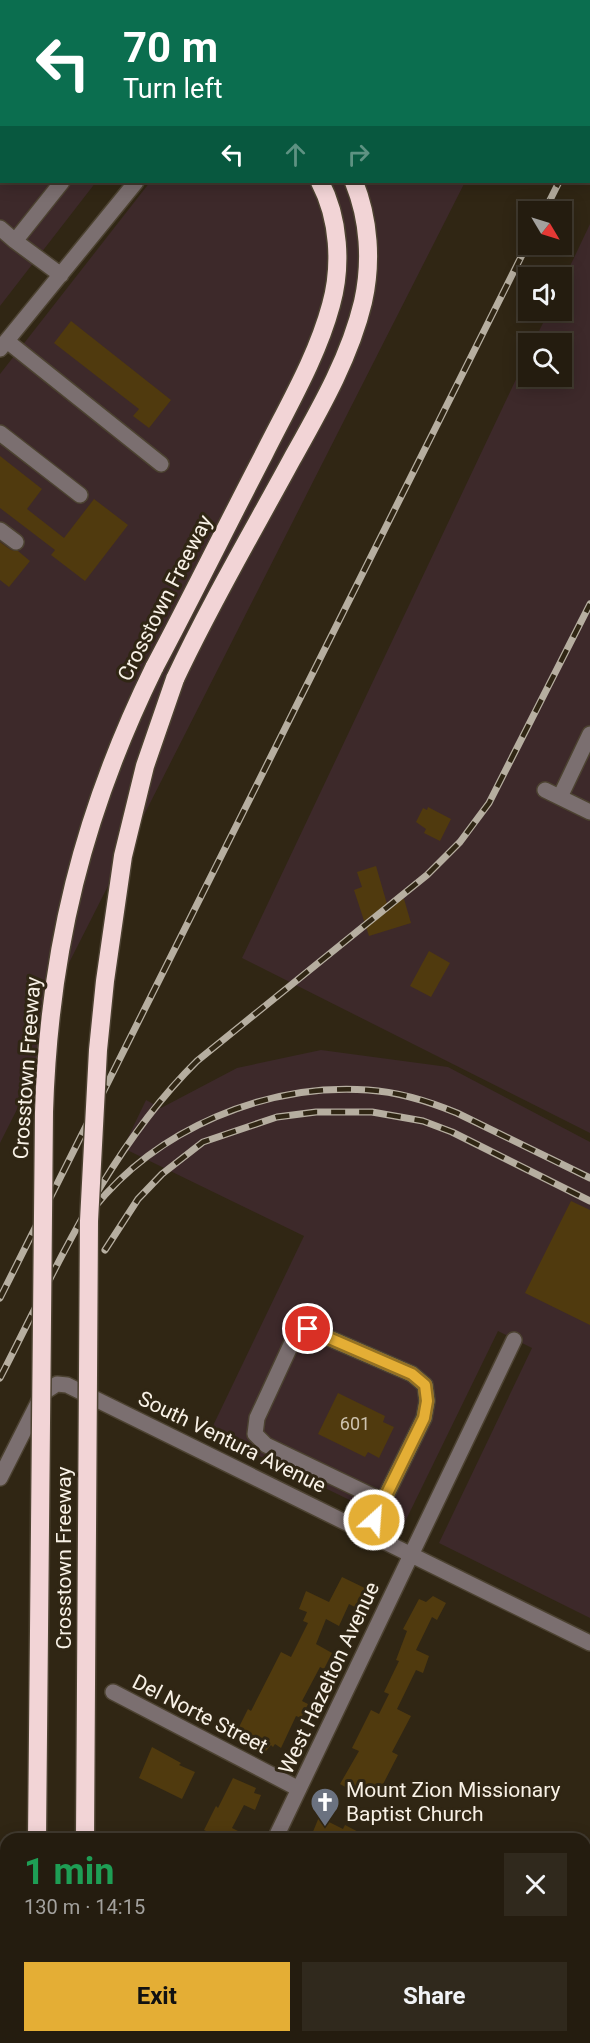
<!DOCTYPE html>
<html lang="en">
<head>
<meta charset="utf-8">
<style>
  :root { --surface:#241c0f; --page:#30291d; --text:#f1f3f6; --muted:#a3a19e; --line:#413a2f; --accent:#e4ae35 }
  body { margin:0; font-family:Roboto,sans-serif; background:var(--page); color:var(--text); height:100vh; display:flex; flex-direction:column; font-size:22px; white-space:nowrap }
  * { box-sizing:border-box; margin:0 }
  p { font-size:20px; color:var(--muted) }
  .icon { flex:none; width:33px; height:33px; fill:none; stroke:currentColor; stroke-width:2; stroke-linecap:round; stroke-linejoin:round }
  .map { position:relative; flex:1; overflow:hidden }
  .drawer { position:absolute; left:0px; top:1833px; width:591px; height:210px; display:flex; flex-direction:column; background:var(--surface); border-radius:18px 18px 0 0; box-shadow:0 3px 15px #0003,0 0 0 2px var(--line) }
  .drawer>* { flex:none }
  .banner { position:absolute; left:0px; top:0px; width:591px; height:183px; box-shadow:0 3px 15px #0003,0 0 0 2px var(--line); background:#0b6e4f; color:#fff; overflow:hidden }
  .needle { width:39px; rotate:128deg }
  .tools { position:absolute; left:518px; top:201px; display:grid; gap:12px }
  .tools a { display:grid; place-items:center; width:54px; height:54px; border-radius:0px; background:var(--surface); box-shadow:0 3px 15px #0003,0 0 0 2px var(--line); font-size:30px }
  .pin { position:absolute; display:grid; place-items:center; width:51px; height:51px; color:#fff; margin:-26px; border:3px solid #fff; border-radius:50%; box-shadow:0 2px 6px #0007 }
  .me { position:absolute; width:66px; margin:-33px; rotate:26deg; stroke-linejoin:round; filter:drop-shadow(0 0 4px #0008) }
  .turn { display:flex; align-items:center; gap:21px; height:126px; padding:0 24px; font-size:27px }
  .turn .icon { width:78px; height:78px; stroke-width:2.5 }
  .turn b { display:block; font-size:42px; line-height:51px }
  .lanes { display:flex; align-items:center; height:57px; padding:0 24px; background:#0003; justify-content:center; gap:30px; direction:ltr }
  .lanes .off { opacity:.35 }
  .round { display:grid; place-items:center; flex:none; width:63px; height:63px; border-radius:0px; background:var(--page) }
  .headline { display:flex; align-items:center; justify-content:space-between; height:102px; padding:0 24px }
  h1 { font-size:36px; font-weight:700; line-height:45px; color:#1e9e55 }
  .primary-button { display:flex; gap:12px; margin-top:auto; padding:12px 24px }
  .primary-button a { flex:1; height:69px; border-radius:0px; background:var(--accent); color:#111; font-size:24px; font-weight:700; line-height:69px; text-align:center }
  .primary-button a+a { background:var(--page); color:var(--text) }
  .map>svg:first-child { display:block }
  .industrial { fill:#3d292a }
  .green { fill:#325239 }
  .building { fill:#503a0e }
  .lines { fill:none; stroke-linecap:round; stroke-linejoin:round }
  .minor-casing { stroke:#4c4231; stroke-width:18 }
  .highway-casing { stroke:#4c4231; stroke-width:21 }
  .minor { stroke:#7b6f70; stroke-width:15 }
  .highway { stroke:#f2d4d6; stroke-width:18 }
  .rail-casing { stroke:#b6aea0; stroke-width:7 }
  .rail { stroke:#302614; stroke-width:4.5; stroke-dasharray:14; stroke-linecap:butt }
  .highway-bridge-casing { stroke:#4c4231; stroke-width:21; stroke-linecap:butt }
  .highway-bridge { stroke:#f2d4d6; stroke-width:18 }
  .route-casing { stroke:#947122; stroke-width:15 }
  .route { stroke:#e4ae35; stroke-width:10 }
  .labels { text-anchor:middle; stroke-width:6; stroke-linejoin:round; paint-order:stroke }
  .number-label { font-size:18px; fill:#cec3b0 }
  .street-label { font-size:21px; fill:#f8f1e6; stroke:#302614 }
  .poi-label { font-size:21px; fill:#f8f1e6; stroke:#302614; text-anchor:start }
</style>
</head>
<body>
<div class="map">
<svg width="590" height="2043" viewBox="0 0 590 2043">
  <rect width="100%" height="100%" fill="#302614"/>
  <path class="industrial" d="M0 0H237L2 2V182H96L0 306Z
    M292 0H557L291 1Z
    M150 182H465L39 1022 56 1032 0 1143V374Z
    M590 224V1133L242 958 528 354V376H561V344L533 343 549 311 561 310V285Z
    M321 1050 448 1067 590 1142V1618L439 1543 532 1348 498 1331 403 1526 210 1432 304 1236 123 1148 146 1100 161 1108 237 1068Z"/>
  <path class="green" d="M374 2037H528L525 2043H383Z"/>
  <path class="building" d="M71 321 171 400 149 428 133 416 139 409 54 343Z
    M0 456 42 489 27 509 64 538 94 499 128 525 85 581 51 555 55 550 0 508Z
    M0 542 11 550 18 551 30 561 9 587 0 580Z
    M428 807 451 819 440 841 424 833 426 829 416 822 423 808 427 810Z
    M376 866 387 904 404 899 411 923 369 936 354 890 362 887 357 872Z
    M429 951 450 963 431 997 410 986Z
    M571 1201 590 1210V1325L525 1293Z
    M338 1393 385 1416 383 1422 394 1427 379 1458 368 1452 365 1457 318 1434Z
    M342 1577 373 1592 363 1611 349 1604 339 1626 326 1619 316 1644 332 1653 324 1669 320 1667 302 1701 308 1704 301 1718 296 1716 281 1748 275 1744 273 1747 271 1745 266 1751 235 1735 248 1709 251 1711 281 1652 291 1657 308 1623 303 1621 307 1612 299 1609 306 1591 329 1602Z
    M433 1596 446 1603 437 1620 432 1617 416 1650 429 1656 423 1673 416 1670 397 1709 411 1716 392 1752 398 1755 379 1792 375 1789 373 1792 360 1785 356 1793 340 1784 359 1751 352 1748 371 1710 379 1714 389 1694 384 1692 399 1661 396 1660 407 1631 403 1629 419 1599 426 1602Z
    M152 1747 181 1763 179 1765 195 1772 182 1799 139 1778Z
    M233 1778 256 1788 254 1793 261 1795 255 1810 244 1805 232 1828 254 1839H221L204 1830 216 1806 218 1808Z
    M319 1817 343 1829 345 1825 372 1839H310Z"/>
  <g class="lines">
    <g class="minor-casing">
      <path id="minor" d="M276 2 277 0
        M0 228 15 241
        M61 275 15 241 62 182
        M7 341 161 464
        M0 349 136 182
        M0 433 80 495
        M0 530 16 542
        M545 790 590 812
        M560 797 590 734
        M0 1478 43 1393 57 1384 67 1385 590 1643
        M367 1533 374 1520 424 1418 427 1401 425 1385 412 1374 308 1329 295 1336 257 1418 255 1434 266 1445 383 1501
        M113 1692 299 1789
        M275 1839 514 1340
        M0 1928 6 1931
        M218 2037 231 2043
        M175 2043 178 2037"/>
    </g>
    <g class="highway-casing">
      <path id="highway" d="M154 668C192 597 227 525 264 454 288 406 317 357 331 305 342 266 339 218 320 182
        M175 679C210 604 253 531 292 459 320 409 350 357 363 302 372 262 369 219 354 182
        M34 2043V2037
        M83 2043V2037"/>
    </g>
    <use href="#minor" class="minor"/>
    <use href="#highway" class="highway"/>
    <g class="rail-casing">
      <path id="rail" d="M590 120V119
        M544 212 559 182
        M93 1209C157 1129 265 1083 368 1090 399 1092 428 1101 457 1113L590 1178
        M105 1250 138 1199 162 1174 203 1142 277 1117 316 1112H372L423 1121 452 1132 590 1201
        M0 1298 528 243
        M0 1378C57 1267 107 1150 197 1061L427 875 460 842 489 803 590 604
        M585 1967 590 1957
        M548 2043 551 2037"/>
    </g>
    <use href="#rail" class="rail"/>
    <g class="highway-bridge-casing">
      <path id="highway-bridge" d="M37 1839 44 1112C49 950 83 813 154 668
        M85 1839 89 1221 98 1050 105 981 123 856 145 766 175 679"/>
    </g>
    <use href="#highway-bridge" class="highway-bridge"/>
  </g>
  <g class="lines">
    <g class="route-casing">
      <path id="route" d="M308 1329 412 1374 425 1385 427 1401 424 1418 374 1520"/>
    </g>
    <use href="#route" class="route"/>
  </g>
  <defs>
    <g id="church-pin" transform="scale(1.5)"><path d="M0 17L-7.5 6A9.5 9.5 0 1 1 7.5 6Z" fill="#6b7280" stroke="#302614"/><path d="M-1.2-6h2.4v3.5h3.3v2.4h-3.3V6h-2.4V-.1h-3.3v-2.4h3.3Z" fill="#fff"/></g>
  </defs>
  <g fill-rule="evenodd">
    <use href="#church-pin" x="325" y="1802"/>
  </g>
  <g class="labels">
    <g class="number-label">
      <text x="355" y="1430">601</text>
    </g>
    <g class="street-label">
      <text transform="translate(165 598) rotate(-63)" y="7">Crosstown Freeway</text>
      <text transform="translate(27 1068) rotate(-86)" y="7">Crosstown Freeway</text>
      <text transform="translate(232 1442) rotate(26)" y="7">South Ventura Avenue</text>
      <text transform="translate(64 1558) rotate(-90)" y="7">Crosstown Freeway</text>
      <text transform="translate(329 1678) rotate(-65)" y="7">West Hazelton Avenue</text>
      <text transform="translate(200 1714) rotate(27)" y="7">Del Norte Street</text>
    </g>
    <g class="poi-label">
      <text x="346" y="1797">Mount Zion Missionary<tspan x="346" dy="24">Baptist Church</tspan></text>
    </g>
  </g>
</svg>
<div class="tools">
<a><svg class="needle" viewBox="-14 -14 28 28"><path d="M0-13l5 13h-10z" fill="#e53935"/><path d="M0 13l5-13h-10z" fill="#a3a19e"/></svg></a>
<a><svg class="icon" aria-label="sound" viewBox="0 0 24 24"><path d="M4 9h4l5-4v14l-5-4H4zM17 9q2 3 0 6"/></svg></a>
<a><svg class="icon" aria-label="search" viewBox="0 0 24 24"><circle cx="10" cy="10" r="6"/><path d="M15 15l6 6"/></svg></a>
</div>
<div class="pin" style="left:308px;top:1329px;background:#d93025"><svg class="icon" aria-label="arrive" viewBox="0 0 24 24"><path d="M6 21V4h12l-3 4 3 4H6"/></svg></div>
<svg class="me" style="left:374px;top:1520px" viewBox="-20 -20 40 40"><circle r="17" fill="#e4ae35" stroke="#fff" stroke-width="3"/><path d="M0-11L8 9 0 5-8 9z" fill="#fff"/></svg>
<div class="banner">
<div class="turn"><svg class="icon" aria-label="left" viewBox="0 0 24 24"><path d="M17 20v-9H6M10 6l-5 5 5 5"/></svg><div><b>70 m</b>Turn left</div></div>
<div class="lanes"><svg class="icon" aria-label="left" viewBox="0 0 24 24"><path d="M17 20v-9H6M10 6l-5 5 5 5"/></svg><svg class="icon off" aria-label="ahead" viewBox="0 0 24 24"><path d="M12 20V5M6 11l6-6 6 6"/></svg><svg class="icon off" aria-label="right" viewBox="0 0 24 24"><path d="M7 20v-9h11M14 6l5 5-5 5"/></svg></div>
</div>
<section class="drawer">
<div class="headline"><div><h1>1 min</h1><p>130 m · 14:15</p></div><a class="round"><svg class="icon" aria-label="close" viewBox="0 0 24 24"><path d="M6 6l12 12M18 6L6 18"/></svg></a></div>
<div class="primary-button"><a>Exit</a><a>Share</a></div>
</section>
</div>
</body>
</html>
